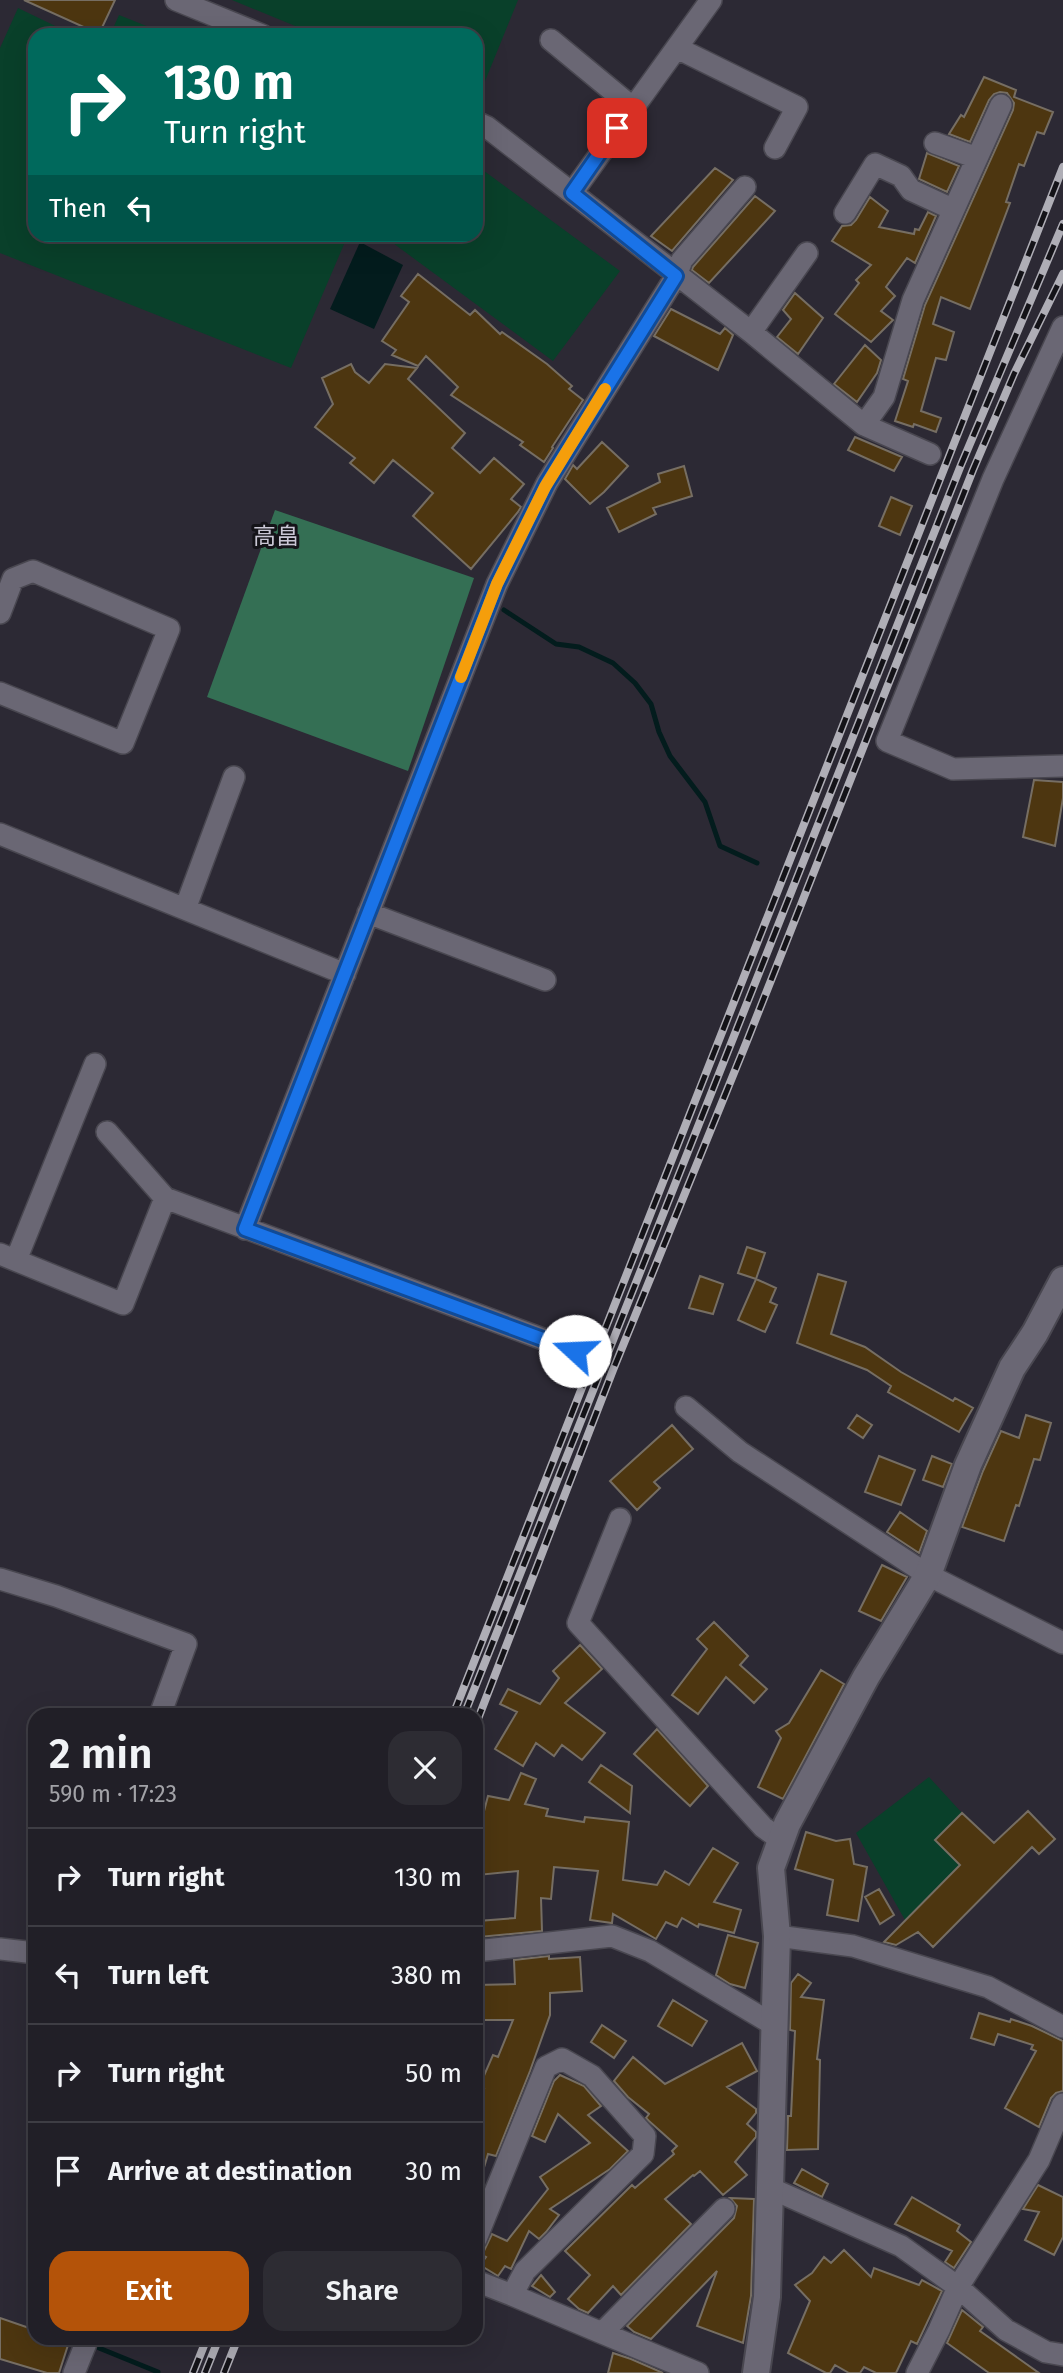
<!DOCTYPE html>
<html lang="en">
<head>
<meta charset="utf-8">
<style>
  :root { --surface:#211f27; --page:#2d2c33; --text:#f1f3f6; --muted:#a2a2a7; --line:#3e3d44; --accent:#b45309 }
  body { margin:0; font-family:"Fira Sans","Noto Sans JP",sans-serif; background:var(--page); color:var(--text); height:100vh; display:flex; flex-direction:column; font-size:26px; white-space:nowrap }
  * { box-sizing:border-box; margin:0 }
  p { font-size:23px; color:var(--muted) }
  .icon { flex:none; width:38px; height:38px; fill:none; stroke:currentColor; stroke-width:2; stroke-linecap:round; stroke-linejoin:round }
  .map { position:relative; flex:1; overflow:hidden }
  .details { position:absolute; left:28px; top:1708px; width:455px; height:637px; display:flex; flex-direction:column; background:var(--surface); border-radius:21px; box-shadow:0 7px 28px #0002,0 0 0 2px var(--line) }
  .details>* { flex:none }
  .top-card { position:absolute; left:28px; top:28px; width:455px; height:214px; border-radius:21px; box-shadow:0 7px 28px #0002,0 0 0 2px var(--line); background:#00695c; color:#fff; overflow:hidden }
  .pin { position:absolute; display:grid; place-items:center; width:60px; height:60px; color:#fff; margin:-30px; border-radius:14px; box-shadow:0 4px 10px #0006 }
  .me { position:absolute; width:77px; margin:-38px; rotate:290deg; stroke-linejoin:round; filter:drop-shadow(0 0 5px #0008) }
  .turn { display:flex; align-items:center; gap:24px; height:147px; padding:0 21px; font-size:32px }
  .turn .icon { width:91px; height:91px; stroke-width:2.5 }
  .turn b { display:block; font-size:49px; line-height:60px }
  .then { display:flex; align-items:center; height:66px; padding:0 21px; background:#0003; gap:14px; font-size:26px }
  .round { display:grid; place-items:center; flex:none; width:74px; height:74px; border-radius:21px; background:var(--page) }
  .head { display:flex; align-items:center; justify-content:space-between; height:119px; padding:0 21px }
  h1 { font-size:42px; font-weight:600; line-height:52px }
  .button { display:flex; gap:14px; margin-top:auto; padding:14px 21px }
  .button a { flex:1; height:80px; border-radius:21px; background:var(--accent); color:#fff; font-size:28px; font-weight:600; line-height:80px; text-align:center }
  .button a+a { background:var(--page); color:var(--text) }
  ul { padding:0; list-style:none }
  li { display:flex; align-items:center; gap:21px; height:98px; padding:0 21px; border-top:2px solid var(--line) }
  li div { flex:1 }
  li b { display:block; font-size:26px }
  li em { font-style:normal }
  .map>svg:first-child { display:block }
  .green { fill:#09402a }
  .forest { fill:#346f54 }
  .water { fill:#031c1d }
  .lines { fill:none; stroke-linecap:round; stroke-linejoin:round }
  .stream { stroke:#031c1d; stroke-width:5 }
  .building { fill:#4d3610; stroke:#766e63; stroke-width:2 }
  .minor-casing { stroke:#494750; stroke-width:24 }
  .tertiary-casing { stroke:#494750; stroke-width:30 }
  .minor { stroke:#6a6774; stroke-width:21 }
  .tertiary { stroke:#6a6774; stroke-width:26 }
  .rail-casing { stroke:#afaeb6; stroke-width:8 }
  .rail { stroke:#141318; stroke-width:5; stroke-dasharray:16; stroke-linecap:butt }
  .route-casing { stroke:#114b97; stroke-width:18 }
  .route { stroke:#1a73e8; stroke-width:12 }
  .slow { stroke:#f59e0b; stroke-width:12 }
  .labels { text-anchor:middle; stroke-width:6; stroke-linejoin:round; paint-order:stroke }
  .neighbourhood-label { font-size:23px; fill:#cac7d5; stroke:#141318 }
</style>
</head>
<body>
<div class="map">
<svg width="1063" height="2373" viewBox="0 0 1063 2373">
  <rect width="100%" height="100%" fill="#2c2934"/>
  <path class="green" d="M232 0H518L477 101 476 35H317Z
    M18 8 74 35H35V234L348 235 291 368 0 253V48Z
    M119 15 169 35H110Z
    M476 165 620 271 553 361 382 235 476 234Z
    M929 1777 962 1813 936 1840 960 1865 905 1920 856 1833Z"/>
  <path class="forest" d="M275 510 474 578 408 771 207 697Z"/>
  <path class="water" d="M360 242 403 265 374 329 330 309Z"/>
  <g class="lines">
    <path class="stream" d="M504 610 556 644 579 647 613 663 635 683 651 704 659 732 670 756 705 802 720 846 757 863
      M99 2348 158 2372"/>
  </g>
  <path class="building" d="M24 0H115L99 34Z
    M984 77 1016 90 1014 97 1053 112 1044 134 1037 132 1024 166 1019 164 1006 202 1010 203 970 309 941 297 933 324 954 332 946 360 936 358 921 411 941 418 936 432 914 424 913 427 895 421 908 381 903 379 925 305 1013 110 1014 103 1007 93 1000 92 994 94 989 100 970 142 949 134 961 115 964 117Z
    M927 153 959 166 947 192 919 179Z
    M715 168 733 180 672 251 651 236Z
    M755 196 775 211 709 283 692 270 693 267Z
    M870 197 888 211 879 227 914 234 915 229 919 230 928 212 936 216 915 263 907 258 886 287 895 296 881 311 893 320 871 342 835 314 859 283 856 280 871 265 832 241 842 226 851 225 856 220Z
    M418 274 470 315 475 310 500 334 502 332 547 364 572 386 569 389 583 400 552 447 553 448 544 462 520 445 523 442 451 395 458 387 426 356 418 366 392 355 396 350 382 341 409 302 401 296Z
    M795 293 823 318 798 354 777 337 791 319 783 310Z
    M671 309 720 334 725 328 733 335 718 370 654 336Z
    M865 345 881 360 877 373 857 402 834 384Z
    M351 364 355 372 369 383 385 364 417 368 408 379 465 433 452 448 480 473 494 458 524 484 511 499 521 507 518 512 471 569 413 516 433 493 393 460 374 483 350 463 355 458 315 427 333 404 322 378Z
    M855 437 902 457 894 471 848 450Z
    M602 442 628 466 604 492 590 504 565 479 573 465 577 469Z
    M684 466 692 496 653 508 656 514 619 532 607 508 660 482 658 474Z
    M891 497 912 506 900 535 879 526Z
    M1034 780 1063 782V798L1055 846 1023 837Z
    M747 1247 765 1253 756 1279 738 1273Z
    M818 1274 846 1282 831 1334 865 1347 901 1372 953 1401 955 1398 973 1408 959 1432 888 1392 891 1386 867 1370 797 1343Z
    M700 1276 723 1284 713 1314 689 1308Z
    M756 1279 776 1288 770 1302 777 1305 765 1332 738 1320Z
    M857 1415 872 1425 863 1438 848 1428Z
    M1026 1415 1051 1423 1040 1460 1034 1459 1019 1506 1016 1505 1004 1541 962 1527 983 1471 1001 1431 1019 1438Z
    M672 1425 693 1449 654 1482 660 1488 637 1510 610 1481Z
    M879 1456 915 1470 901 1505 865 1492Z
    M932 1456 952 1464 943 1487 923 1480Z
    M900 1512 927 1531 919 1553 887 1532Z
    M882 1565 907 1577 881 1621 859 1611Z
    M714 1622 748 1656 740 1665 767 1689 754 1703 726 1677 698 1714 672 1695 707 1649 697 1639Z
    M580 1645 602 1669 565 1703 605 1733 582 1760 562 1745 554 1756 536 1743 523 1766 495 1749 517 1712 500 1704 508 1689 540 1704 559 1678 553 1671Z
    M821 1670 844 1684 783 1799 758 1787 781 1738 776 1731 789 1723Z
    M657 1729 708 1786 690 1806 634 1754Z
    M601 1765 632 1786 630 1813 589 1782Z
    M521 1773 536 1779 525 1804 548 1809 546 1816 584 1822 585 1817 629 1822 623 1880 657 1885 665 1871 689 1885 713 1848 738 1863 714 1902 741 1910 734 1933 699 1924 698 1927 682 1918 677 1927 666 1922 656 1939 613 1914 612 1923 590 1920 598 1871 554 1867 551 1899 541 1898 542 1931 479 1937 478 1921 515 1918 518 1871 478 1875 476 1815H483L488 1796 509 1800Z
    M1028 1811 1055 1839 1039 1854 1032 1847 933 1947 918 1932 896 1945 884 1942 960 1865 935 1840 962 1813 994 1843Z
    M806 1832 836 1841 850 1839 854 1864 867 1867 858 1921 827 1915 833 1880 795 1869Z
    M879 1889 894 1915 880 1924 865 1897Z
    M728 1935 758 1943 745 1988 730 1984 716 1975Z
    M549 1956V1959L580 1957 582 1991 550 1993V2015L530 2071 496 2156 488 2154 480 2181H476V2106L484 2089 479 2087 493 2055 498 2057 513 2020H476V1985L515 1984 514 1960Z
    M798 1974 811 1983 801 1997 824 2000 817 2059 820 2060 818 2149 787 2150 788 2116H791L795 2031 790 2030 791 1983Z
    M673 2000 707 2021 692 2046 658 2026Z
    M979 2013 1010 2022 1011 2019 1032 2026 1063 2041V2091L1056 2093 1051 2098 1039 2127 1005 2108 1036 2051 1031 2049 1033 2045 998 2034 994 2045 971 2038Z
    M602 2025 626 2041 614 2058 591 2042Z
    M742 2043 757 2071 727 2087 756 2109V2113L747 2124 756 2132V2137L735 2162 747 2175 723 2195 700 2171 694 2176 693 2175 665 2199 691 2224 621 2295 613 2286 588 2313 579 2309 568 2299 590 2275 565 2251 632 2185 635 2188 674 2154 672 2151 677 2146 649 2121 646 2118 649 2114 628 2097 614 2081 633 2057 665 2084Z
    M560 2075 584 2086 601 2106 588 2115 628 2151 610 2169 550 2209 559 2215 546 2232 539 2239 529 2231 511 2269 505 2266 498 2276 480 2265 486 2257 482 2255 492 2234 507 2241 548 2189 540 2177 590 2143 558 2114 545 2142 532 2136 554 2081Z
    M802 2169 828 2184 822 2197 794 2183Z
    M1038 2185 1063 2197V2237L1054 2255 1025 2240 1039 2212 1023 2209Z
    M912 2197 960 2225 957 2231 971 2242 954 2268 945 2262 952 2251 895 2224Z
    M730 2198 754 2199 751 2296 743 2343 697 2326 717 2271 651 2339 634 2332 627 2326 734 2218 737 2206Z
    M844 2250 871 2277 874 2268 919 2285 922 2280 942 2291 917 2344 911 2341 896 2373H876L864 2367 860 2373H849L835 2365 830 2373H826L788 2353 810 2301 795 2285 812 2273 824 2257 831 2263Z
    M541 2275 555 2292 550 2297 532 2286Z
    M962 2310 983 2327 980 2331 1039 2373H989L947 2343Z
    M0 2318 35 2330V2338H56L69 2342 59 2373H47L0 2359Z
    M613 2353 631 2359 663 2373H608Z"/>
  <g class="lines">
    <g class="minor-casing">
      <path id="minor" d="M176 0 262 35
        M551 40 632 107
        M677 48 797 107 775 148
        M476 122 487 127 751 332 864 425 930 454
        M935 143 977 158
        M572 193 711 0
        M845 213 875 164 901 176 911 190 952 209
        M1063 327 993 479 887 741 953 769 1063 766
        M751 332 807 253
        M864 425 884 397 913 300 1001 105
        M0 613 13 579 33 571 169 629 123 743 0 693
        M0 834 345 974
        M185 909 234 777
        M368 913 545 980
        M107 1132 165 1198
        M245 1229 497 584 547 483 676 276 682 260 745 187
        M0 1254 123 1304 165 1198 575 1351
        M16 1260 95 1064
        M686 1407 740 1452 928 1575 1063 1643
        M620 1519 578 1623 763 1827 781 1840
        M0 1579 56 1596 186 1644 160 1715
        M777 1936 853 1946 988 1987 1063 2027
        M0 1949 35 1953
        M476 1951 612 1936 650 1951 774 2025
        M770 2188 901 2246 958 2287 1006 2330 1046 2352 1063 2355
        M476 2239 546 2067 562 2059 592 2076 645 2136 643 2154 525 2271 512 2295 602 2333 724 2209
        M476 2281 512 2295
        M602 2333 698 2373
        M74 2373 88 2338
        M917 2373 939 2330 958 2287 1039 2160 1063 2104"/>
    </g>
    <g class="tertiary-casing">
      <path id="tertiary" d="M756 2373 767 2297 770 2188 777 1936 771 1868 787 1824 866 1677 928 1575 968 1465 1012 1368 1035 1333 1063 1280"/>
    </g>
    <use href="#minor" class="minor"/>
    <use href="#tertiary" class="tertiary"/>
    <g class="rail-casing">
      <path id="rail" d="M453 1715 1063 167
        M464 1715 961 465 1063 224
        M476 1724 613 1370 747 1041 973 470 1014 374 1063 274
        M193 2373 207 2338
        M205 2373 219 2338
        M224 2373 238 2338"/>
    </g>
    <use href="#rail" class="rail"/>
  </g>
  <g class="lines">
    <g class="route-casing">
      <path id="route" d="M575 1351 245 1229 497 584 547 483 676 276 572 193 617 128"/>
    </g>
    <use href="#route" class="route"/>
    <path class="slow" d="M461 677 497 584 545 487 605 389"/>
  </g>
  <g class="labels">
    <g class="neighbourhood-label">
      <text x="276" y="544">高畠</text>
    </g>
  </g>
</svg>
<div class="pin" style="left:617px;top:128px;background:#d93025"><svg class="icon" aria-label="arrive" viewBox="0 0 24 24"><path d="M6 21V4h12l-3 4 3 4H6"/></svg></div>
<svg class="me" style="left:575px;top:1351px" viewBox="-20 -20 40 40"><circle r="19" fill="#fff"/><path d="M0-13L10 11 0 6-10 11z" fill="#1a73e8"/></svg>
<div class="top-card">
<div class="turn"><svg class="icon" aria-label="right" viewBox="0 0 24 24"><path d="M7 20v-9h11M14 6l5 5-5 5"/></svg><div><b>130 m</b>Turn right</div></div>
<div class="then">Then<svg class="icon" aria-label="left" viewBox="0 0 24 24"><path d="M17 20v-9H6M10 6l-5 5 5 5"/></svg></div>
</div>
<section class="details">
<div class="head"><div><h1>2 min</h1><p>590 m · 17:23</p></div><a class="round"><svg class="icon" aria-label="close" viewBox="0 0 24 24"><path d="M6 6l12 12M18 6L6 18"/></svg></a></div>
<ul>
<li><svg class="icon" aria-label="right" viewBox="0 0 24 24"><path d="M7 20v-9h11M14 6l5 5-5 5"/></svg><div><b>Turn right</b></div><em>130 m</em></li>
<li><svg class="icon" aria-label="left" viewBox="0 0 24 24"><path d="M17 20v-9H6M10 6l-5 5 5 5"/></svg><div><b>Turn left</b></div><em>380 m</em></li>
<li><svg class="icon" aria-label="right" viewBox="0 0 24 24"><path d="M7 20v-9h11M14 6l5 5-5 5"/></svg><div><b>Turn right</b></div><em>50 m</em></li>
<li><svg class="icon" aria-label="arrive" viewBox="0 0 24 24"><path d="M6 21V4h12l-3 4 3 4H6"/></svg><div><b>Arrive at destination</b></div><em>30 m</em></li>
</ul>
<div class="button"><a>Exit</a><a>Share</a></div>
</section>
</div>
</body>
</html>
